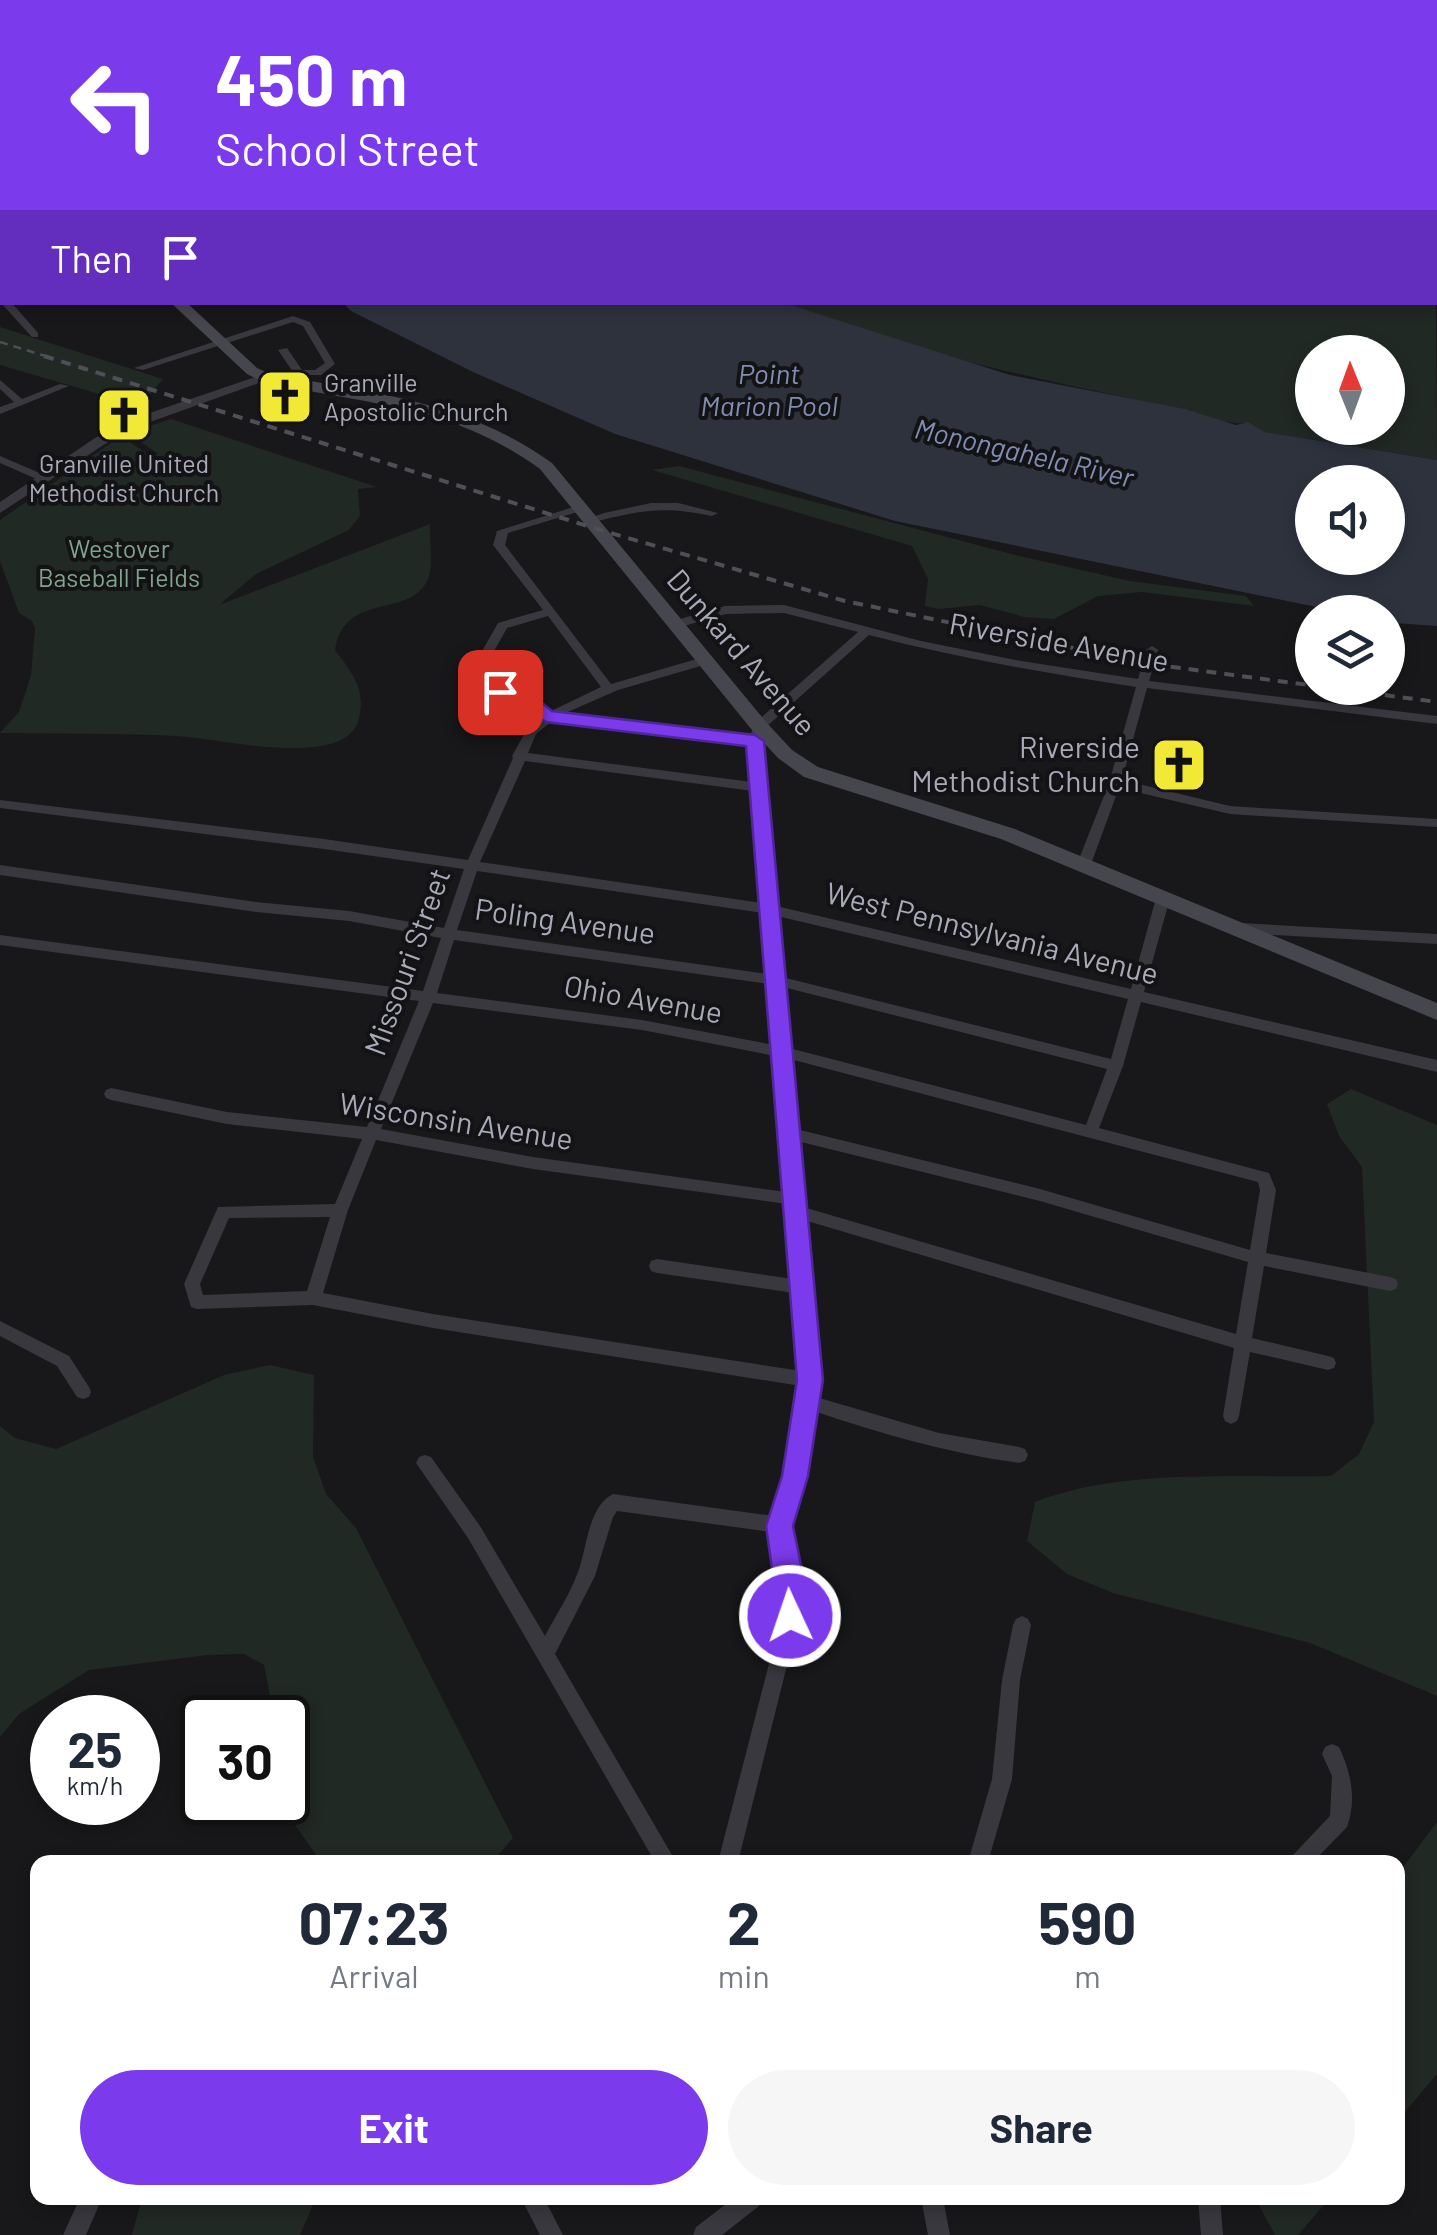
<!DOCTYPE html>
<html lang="en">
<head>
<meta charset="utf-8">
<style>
  :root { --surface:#fff; --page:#f6f6f7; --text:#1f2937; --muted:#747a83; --accent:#7c3aed }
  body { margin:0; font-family:Barlow,sans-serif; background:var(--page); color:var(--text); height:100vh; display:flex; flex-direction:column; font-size:38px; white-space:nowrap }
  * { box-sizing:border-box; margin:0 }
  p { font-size:32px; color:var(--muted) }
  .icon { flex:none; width:55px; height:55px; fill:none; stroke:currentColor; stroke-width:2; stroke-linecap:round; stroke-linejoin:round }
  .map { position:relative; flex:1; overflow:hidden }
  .panel { position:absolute; left:30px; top:1855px; width:1375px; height:350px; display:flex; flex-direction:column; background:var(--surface); border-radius:20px; box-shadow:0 5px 15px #0003 }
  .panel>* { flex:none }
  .hud { position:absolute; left:0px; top:0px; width:1438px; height:305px; box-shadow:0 5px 15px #0003; background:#7c3aed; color:#fff; overflow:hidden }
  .needle { width:65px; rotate:359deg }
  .fabs { position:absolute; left:1295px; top:335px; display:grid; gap:20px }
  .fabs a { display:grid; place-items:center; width:110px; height:110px; border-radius:50%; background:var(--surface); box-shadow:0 5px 15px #0003; font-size:50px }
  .speed { position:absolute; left:30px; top:1695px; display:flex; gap:20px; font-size:50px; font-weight:700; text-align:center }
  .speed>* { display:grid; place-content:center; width:130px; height:130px; border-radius:50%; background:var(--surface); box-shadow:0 5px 15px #0003; line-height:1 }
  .speed small { font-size:25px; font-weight:400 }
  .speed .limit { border:5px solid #111; border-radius:15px; background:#fff; color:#111 }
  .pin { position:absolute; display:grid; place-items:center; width:85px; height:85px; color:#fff; margin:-42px; border-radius:20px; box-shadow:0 5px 15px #0006 }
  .me { position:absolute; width:110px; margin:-55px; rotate:357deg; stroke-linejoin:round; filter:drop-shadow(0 0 8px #0008) }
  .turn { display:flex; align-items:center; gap:35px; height:210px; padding:0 50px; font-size:45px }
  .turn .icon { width:130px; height:130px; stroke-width:2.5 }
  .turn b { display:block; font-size:70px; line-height:85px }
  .then { display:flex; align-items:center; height:95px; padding:0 50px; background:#0003; gap:20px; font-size:38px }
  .eta { display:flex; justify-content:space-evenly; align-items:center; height:170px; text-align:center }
  .eta b { font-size:60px; font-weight:700; line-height:70px }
  .button { display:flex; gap:20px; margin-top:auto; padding:20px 50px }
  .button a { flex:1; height:115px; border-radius:60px; background:var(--accent); color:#fff; font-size:40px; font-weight:700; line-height:115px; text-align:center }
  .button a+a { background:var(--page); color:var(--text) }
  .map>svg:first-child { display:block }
  .built { fill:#242326 }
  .green { fill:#212924; fill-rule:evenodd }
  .water { fill:#2d323d; fill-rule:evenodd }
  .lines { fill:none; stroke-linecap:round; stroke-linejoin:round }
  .minor { fill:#39383e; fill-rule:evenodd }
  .tertiary { fill:#39383e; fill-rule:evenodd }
  .secondary { fill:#46464e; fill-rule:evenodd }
  .primary { fill:#55545d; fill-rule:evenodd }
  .rail-far1 { stroke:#4f4f57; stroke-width:2.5; stroke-dasharray:8 6; stroke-linecap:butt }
  .rail { stroke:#4f4f57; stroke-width:4; stroke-dasharray:10 8; stroke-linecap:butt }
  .route { fill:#7c3aed; stroke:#51269a; stroke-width:2.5 }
  .labels { text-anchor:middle; stroke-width:8; stroke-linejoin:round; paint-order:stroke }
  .far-poi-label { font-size:25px; fill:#a9aab9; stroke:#131214; text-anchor:start }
  .far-park-label { font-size:25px; fill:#80a48d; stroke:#131214 }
  .far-water-label { font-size:28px; font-style:italic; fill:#818eb4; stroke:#131214 }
  .street-label { font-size:30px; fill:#a9aab9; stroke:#131214 }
  .poi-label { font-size:30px; fill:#a9aab9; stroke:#131214; text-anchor:end }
</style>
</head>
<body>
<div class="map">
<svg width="1437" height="2235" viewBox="0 0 1437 2235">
  <rect width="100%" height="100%" fill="#181719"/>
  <path class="built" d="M656 0H1019L1024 2H671Z
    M1068 0H1437V165L1435 2Z"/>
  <path class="green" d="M220 0H631L645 2H229Z
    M1435 180 1437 460 1265 432 1248 423C1226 426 1188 410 1161 405 1034 378 905 352 784 303L1435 302ZM1312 352H1388V428H1312Z
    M0 327 163 379 140 406 0 365Z
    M171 419 377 487 358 489 360 516 349 530 256 574 219 605 430 524C429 539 434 565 428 579 410 620 345 590 335 650 352 673 366 688 359 718 348 772 215 737 175 736 117 733 58 734 0 733L19 712 31 675 35 629 32 621 19 613 0 561V520L121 436 152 457 158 454 128 433Z
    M679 466 1015 555 1130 581 1246 596 1254 606 1142 592 1098 596 1054 619 1024 617 980 605 938 609 925 606 928 579 912 546 652 470Z
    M1351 1089 1437 1125V1696L1310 1643 1113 1593 1067 1574 1027 1541 1035 1502C1121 1468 1239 1478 1331 1476L1359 1454 1374 1422 1362 1167 1339 1136 1327 1104Z
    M270 1365 314 1375 313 1457 326 1494 356 1528 513 1838 492 1862H321L295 1825 288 1786V1718L274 1717 264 1665 244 1654 208 1655 89 1670 19 1714 0 1737V1426L15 1438 56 1449 224 1375Z
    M1437 1822V2074L1398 2120V1874Z
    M142 2198H316L300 2235H132Z
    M1255 2198H1330L1298 2235H1275Z"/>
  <path class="water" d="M343 303H784L1010 375 1185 409 1236 425 1248 422 1265 432 1437 460V626L1394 623 1388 622V612H1341L895 521 615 434 473 372 351 311ZM1312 482H1388V558H1312Z"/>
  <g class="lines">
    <path class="minor" d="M1434 2H1437V7H1435Z
      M1435 41H1437V45H1435Z
      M0 139H2V144L0 145Z
      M2 179V185L0 186V180Z
      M0 223H2V229H0Z
      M0 262H2V268H0Z
      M2 300V302H11L38 333V337H32L2 304Z
      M293 316 310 322 335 364 321 375H295L278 350 287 348 302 370H315L325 363 303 326 293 322 143 370 134 368Z
      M0 380 22 399 60 384 69 386 0 414V407L14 402 0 389Z
      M0 456 49 477 50 479 41 481 0 463Z
      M651 503H678L718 513 712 516C662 505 638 511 590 523L584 520 604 513Z
      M580 505 584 506V510L508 533 505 545 611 684 707 656 713 660 711 663 618 690 563 714 750 736 755 723 858 632 784 613 726 614 677 628 671 624 673 621 725 606 784 605 921 641 1021 661 1138 679 1146 650 1152 646 1158 650 1149 681 1437 716V724L1147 688 1122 780 1230 806 1437 819V827L1230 814 1119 788 1091 864 1084 869 1077 864 1109 783 1136 687C1046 673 957 658 869 635L765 728 761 741 776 906 1131 989 1156 898 1163 893 1170 898 1144 992 1437 1060V1072L1141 1002 1123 1066 1099 1128 1269 1173 1276 1190 1266 1253 1390 1277 1396 1279 1398 1284 1396 1289 1390 1291 1264 1266 1252 1338 1328 1356 1334 1358 1336 1363 1334 1368 1328 1370 1250 1352 1239 1416 1237 1421 1231 1424 1225 1421 1223 1416 1234 1348 804 1220 818 1380 816 1397 939 1433 1019 1447 1025 1449 1028 1455 1025 1461 1019 1463C948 1453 881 1434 814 1411L804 1476 789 1525 797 1570 799 1617 738 1862H718L781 1617 779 1570 772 1532 617 1511 613 1517 595 1576 555 1654 676 1862H655L468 1538 416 1463 419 1457 425 1455 431 1457 480 1526 545 1636C556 1615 570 1594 578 1572 587 1549 588 1506 613 1494L774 1516 786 1476 801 1386 433 1328 313 1305 197 1309 191 1307 184 1284 218 1207 335 1204 362 1139 227 1124 111 1100 106 1098 104 1094 106 1090 111 1088 227 1112 367 1127 419 1001 0 945V935L423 991 441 938 349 921 256 912 0 875V865L256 902 349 911 444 928 464 869 324 849 0 808V800L324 839 468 860 513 758 512 756 527 729 540 718C511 693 489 704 477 660L498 623 543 610 493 545 497 531ZM548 616 601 687 549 712C522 689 500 699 489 660L507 628ZM552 721 749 744 752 782 528 753 536 734ZM525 761 753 791 762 903 480 862ZM477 871 763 913 768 974 457 930ZM777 916 1128 999 1111 1059 782 977ZM454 940 769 984 774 1045 642 1020 437 993ZM783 987 1107 1069 1086 1125 789 1048ZM433 1003 642 1030 775 1056 786 1192 533 1157 381 1129ZM790 1059 1258 1182 1260 1190 1250 1250 1040 1189 796 1129ZM376 1140 533 1169 787 1204 793 1279 657 1259 651 1261 649 1266 651 1271 657 1273 794 1293 801 1371 433 1314 323 1293 348 1210ZM797 1141 1040 1201 1248 1262 1236 1334 803 1207ZM330 1217 307 1291 203 1295 200 1284 229 1218Z
      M1241 923 1437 934V944L1241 933 1234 928Z
      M0 1321 69 1356 89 1387 91 1392 89 1397 83 1399 77 1397 57 1366 0 1336Z
      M1022 1616 1028 1619 1031 1625 1020 1680 1012 1779 988 1862H968L992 1779 1002 1680 1013 1625 1016 1619Z
      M1332 1744 1339 1747C1351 1772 1357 1800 1347 1827L1313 1862H1290L1293 1855 1330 1816 1332 1776 1322 1754 1325 1747Z
      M80 2198H102L86 2235H63Z
      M521 2198H544L563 2235H540Z
      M734 2198H762L759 2206 722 2235H693L696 2227Z
      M921 2198H943L950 2235H928Z
      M1198 2198H1220L1223 2235H1201Z"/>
    <path class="tertiary" d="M261 375 273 378 139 426 105 444 0 513V502L95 438 129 420Z"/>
    <path class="secondary" d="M0 115 2 116V126L0 125Z
      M170 302H186L257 368 270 374C373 393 464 400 552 463L766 722 792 750 818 767 1015 829 1437 1003V1020L1001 839 804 777 778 758 752 730 540 469C447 402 367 406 261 381L247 374Z"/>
    <path class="primary" d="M1045 0H1062L1063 2H1046Z
      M1435 168H1437V177H1435Z"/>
    <path class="rail-far1" d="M0 342 52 358"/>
    <path class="rail" d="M44 356 597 529 845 601 1150 664 1437 702"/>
  </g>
  <path class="route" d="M500 686 540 701 552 711 755 735 764 741 823 1380 808 1476 793 1526 802 1570 804 1616 800 1626 790 1630 780 1626 766 1526 782 1476 797 1380 746 746 546 722 527 709 493 696V687Z"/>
  <defs>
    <g id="church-square" transform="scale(2.875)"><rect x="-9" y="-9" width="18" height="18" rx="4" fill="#f2e836" stroke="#131214"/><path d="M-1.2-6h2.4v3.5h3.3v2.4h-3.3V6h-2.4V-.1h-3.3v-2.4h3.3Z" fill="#111"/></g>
  </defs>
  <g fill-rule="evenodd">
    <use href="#church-square" x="285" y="397"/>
    <use href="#church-square" x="124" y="415"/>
    <use href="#church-square" x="1179" y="765"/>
  </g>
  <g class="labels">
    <g class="far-poi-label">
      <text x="324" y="392">Granville<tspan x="324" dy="29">Apostolic Church</tspan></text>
      <text x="124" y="473" text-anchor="middle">Granville United<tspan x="124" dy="29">Methodist Church</tspan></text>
    </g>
    <g class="far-park-label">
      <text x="119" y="558">Westover<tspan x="119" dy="29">Baseball Fields</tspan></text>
    </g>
    <g class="far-water-label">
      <text x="769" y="384">Point<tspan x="769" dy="32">Marion Pool</tspan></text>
      <text transform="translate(1024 453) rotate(13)" y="10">Monongahela River</text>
    </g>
    <g class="street-label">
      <text transform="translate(1059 643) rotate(10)" y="10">Riverside Avenue</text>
      <text transform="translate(741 653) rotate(49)" y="10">Dunkard Avenue</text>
      <text transform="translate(565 922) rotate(8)" y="10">Poling Avenue</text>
      <text transform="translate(992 934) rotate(14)" y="10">West Pennsylvania Avenue</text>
      <text transform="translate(408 962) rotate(-70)" y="10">Missouri Street</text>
      <text transform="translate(643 1000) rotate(10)" y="10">Ohio Avenue</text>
      <text transform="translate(456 1122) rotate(9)" y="10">Wisconsin Avenue</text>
    </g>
    <g class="poi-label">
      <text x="1140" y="758">Riverside<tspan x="1140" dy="34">Methodist Church</tspan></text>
    </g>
  </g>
</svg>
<div class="fabs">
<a><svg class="needle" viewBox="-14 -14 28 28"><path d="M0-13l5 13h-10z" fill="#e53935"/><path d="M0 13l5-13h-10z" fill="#747a83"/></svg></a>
<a><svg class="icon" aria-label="sound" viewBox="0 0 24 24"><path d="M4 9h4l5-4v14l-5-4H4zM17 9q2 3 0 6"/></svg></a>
<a><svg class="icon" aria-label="layers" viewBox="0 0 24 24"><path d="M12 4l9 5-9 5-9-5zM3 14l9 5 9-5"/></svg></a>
</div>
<div class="speed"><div>25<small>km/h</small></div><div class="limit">30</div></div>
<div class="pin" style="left:500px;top:692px;background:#d93025"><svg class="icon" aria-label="arrive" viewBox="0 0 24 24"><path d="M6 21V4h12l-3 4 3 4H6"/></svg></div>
<svg class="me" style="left:790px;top:1616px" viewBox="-20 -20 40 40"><circle r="17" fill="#7c3aed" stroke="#fff" stroke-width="3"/><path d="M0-11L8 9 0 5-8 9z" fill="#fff"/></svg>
<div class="hud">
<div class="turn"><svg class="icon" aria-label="left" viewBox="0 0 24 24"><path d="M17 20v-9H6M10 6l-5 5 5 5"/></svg><div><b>450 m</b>School Street</div></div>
<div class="then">Then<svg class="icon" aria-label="arrive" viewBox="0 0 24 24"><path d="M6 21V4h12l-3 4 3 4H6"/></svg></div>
</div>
<section class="panel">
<div class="eta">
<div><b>07:23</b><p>Arrival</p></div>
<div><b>2</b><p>min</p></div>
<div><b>590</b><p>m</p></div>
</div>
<div class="button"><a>Exit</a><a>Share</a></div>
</section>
</div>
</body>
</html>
